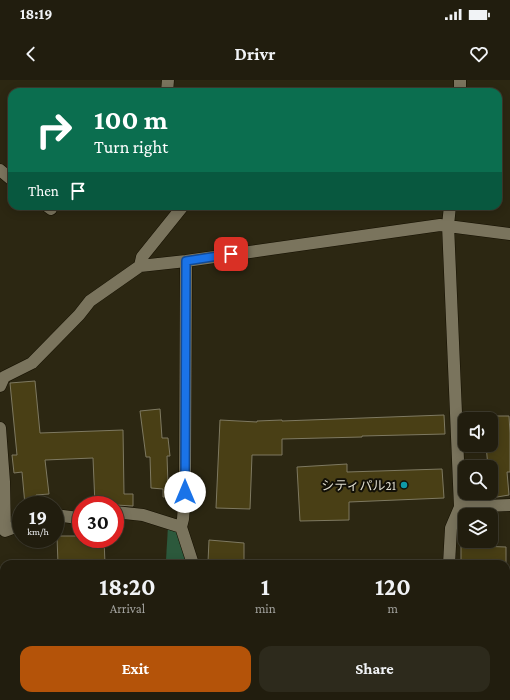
<!DOCTYPE html>
<html lang="en">
<head>
<meta charset="utf-8">
<style>
  :root { --surface:#211d0e; --page:#2d2a1c; --text:#f1f3f6; --muted:#a2a29e; --line:#3e3b2e; --accent:#b45309 }
  body { margin:0; font-family:"Crimson Pro","Noto Sans JP",serif; background:var(--page); color:var(--text); height:100vh; display:flex; flex-direction:column; font-size:15px; white-space:nowrap }
  * { box-sizing:border-box; margin:0 }
  p { font-size:13px; color:var(--muted) }
  .icon { flex:none; width:22px; height:22px; fill:none; stroke:currentColor; stroke-width:2; stroke-linecap:round; stroke-linejoin:round }
  .map { position:relative; flex:1; overflow:hidden }
  .panel { position:absolute; left:0px; top:480px; width:510px; height:140px; display:flex; flex-direction:column; background:var(--surface); border-radius:12px 12px 0 0; box-shadow:0 2px 10px #0003,0 0 0 1px var(--line) }
  .panel>* { flex:none }
  .top-card { position:absolute; left:8px; top:8px; width:494px; height:122px; border-radius:12px; box-shadow:0 2px 10px #0003,0 0 0 1px var(--line); background:#0b6e4f; color:#fff; overflow:hidden }
  .tools { position:absolute; left:458px; top:332px; display:grid; gap:8px }
  .tools a { display:grid; place-items:center; width:40px; height:40px; border-radius:8px; background:var(--surface); box-shadow:0 2px 10px #0003,0 0 0 1px var(--line); font-size:20px }
  .speed { position:absolute; left:12px; top:416px; display:flex; gap:8px; font-size:20px; font-weight:700; text-align:center }
  .speed>* { display:grid; place-content:center; width:52px; height:52px; border-radius:50%; background:var(--surface); box-shadow:0 2px 10px #0003,0 0 0 1px var(--line); line-height:1 }
  .speed small { font-size:10px; font-weight:400 }
  .speed .limit { border:6px solid #d22; background:#fff; color:#111 }
  .pin { position:absolute; display:grid; place-items:center; width:34px; height:34px; color:#fff; margin:-17px; border-radius:8px; box-shadow:0 2px 6px #0006 }
  .me { position:absolute; width:44px; margin:-22px; rotate:0deg; stroke-linejoin:round; filter:drop-shadow(0 0 3px #0008) }
  .turn { display:flex; align-items:center; gap:14px; height:84px; padding:0 20px; font-size:18px }
  .turn .icon { width:52px; height:52px; stroke-width:2.5 }
  .turn b { display:block; font-size:28px; line-height:34px }
  .then { display:flex; align-items:center; height:38px; padding:0 20px; background:#0003; gap:8px; font-size:15px }
  .eta { display:flex; justify-content:space-evenly; align-items:center; height:68px; text-align:center }
  .eta b { font-size:24px; font-weight:700; line-height:28px }
  .button { display:flex; gap:8px; margin-top:auto; padding:8px 20px }
  .button a { flex:1; height:46px; border-radius:12px; background:var(--accent); color:#fff; font-size:16px; font-weight:700; line-height:46px; text-align:center }
  .button a+a { background:var(--page); color:var(--text) }
  .status { display:flex; justify-content:space-between; align-items:center; height:28px; padding:0 20px; background:var(--surface); direction:ltr }
  .status svg { height:11px; fill:currentColor }
  header { display:flex; justify-content:space-between; align-items:center; height:52px; padding:0 20px; background:var(--surface); font-size:18px; font-weight:700 }
  .map>svg:first-child { display:block }
  .green { fill:#2c593c }
  .building { fill:#493f15; stroke:#7e7961 }
  .lines { fill:none; stroke-linecap:round; stroke-linejoin:round }
  .minor-casing { stroke:#151000; stroke-width:13 }
  .minor { stroke:#7a745d; stroke-width:12 }
  .route-casing { stroke:#114b97; stroke-width:10 }
  .route { stroke:#1a73e8; stroke-width:7 }
  .culture-dot { fill:#0f9aa8; stroke:#121007; stroke-width:1.5 }
  .labels { text-anchor:middle; stroke-width:4; stroke-linejoin:round; paint-order:stroke }
  .poi-label { font-size:13px; fill:#dfddcf; stroke:#121007; text-anchor:end }
</style>
</head>
<body>
<div class="status"><b>18:19</b><svg viewBox="0 0 49 12"><path d="M0 12V9h3v3zM5 12V6h3v6zM10 12V3h3v9zM15 12V0h3v12zM26 1h20v11H26zM47 4h2v5h-2z"/></svg></div>
<header><svg class="icon" aria-label="back" viewBox="0 0 24 24"><path d="M15 5l-7 7 7 7"/></svg>Drivr<svg class="icon" aria-label="heart" viewBox="0 0 24 24"><path d="M12 20l-8-8c-3-5 5-10 8-4 3-6 11-1 8 4z"/></svg></header>
<div class="map">
<svg width="510" height="620" viewBox="0 0 510 620">
  <rect width="100%" height="100%" fill="#2c2712"/>
  <path class="green" d="M168 446 177 452 187 484H171L166 480Z"/>
  <path class="building" d="M35 301 40 353 123 350 124 414H133V426L116 425H95L93 378 45 380 49 414 36 415 37 425H25L22 392 14 393 12 375H17L10 303Z
    M160 329 162 358H168L170 376H167L168 405H177V417H163V409L151 408 150 377H146L140 331Z
    M444 335 445 354 362 356V357L282 359V375H252L250 429 216 428 220 340 257 342V341L282 340V341Z
    M491 336H509L510 353V392H507L509 415 491 418V387H488L486 365H491Z
    M347 384V392L442 389 444 418 349 422V440L300 441 297 387Z
    M57 456H81V459H104L105 484H58Z
    M209 460 244 463V484H233L208 482Z
    M461 461H480L479 466 506 467V484H461Z"/>
  <g class="lines">
    <g class="minor-casing">
      <path id="minor" d="M167 12 168 0
        M460 12V0
        M0 90 12 100
        M47 126 51 129
        M186 181 185 412 183 439 181 447 193 484
        M140 186 142 177 183 126
        M0 306 4 297 32 283 79 235 90 221 140 186 186 181 440 145 510 154
        M0 348 4 402 5 451 21 445
        M460 427 510 425
        M115 432 143 435 181 447
        M55 435 78 438 81 437
        M449 484 451 448 460 427 448 145 450 126
        M0 598 4 600
        M35 616 43 620
        M181 620V616
        M441 620V616"/>
    </g>
    <use href="#minor" class="minor"/>
  </g>
  <g class="lines">
    <g class="route-casing">
      <path id="route" d="M185 412 186 181 231 174"/>
    </g>
    <use href="#route" class="route"/>
  </g>
  <circle class="culture-dot" cx="404" cy="405" r="4"/>
  <g class="labels">
    <g class="poi-label">
      <text x="396" y="410">シティパル21</text>
    </g>
  </g>
</svg>
<div class="tools">
<a><svg class="icon" aria-label="sound" viewBox="0 0 24 24"><path d="M4 9h4l5-4v14l-5-4H4zM17 9q2 3 0 6"/></svg></a>
<a><svg class="icon" aria-label="search" viewBox="0 0 24 24"><circle cx="10" cy="10" r="6"/><path d="M15 15l6 6"/></svg></a>
<a><svg class="icon" aria-label="layers" viewBox="0 0 24 24"><path d="M12 4l9 5-9 5-9-5zM3 14l9 5 9-5"/></svg></a>
</div>
<div class="speed"><div>19<small>km/h</small></div><div class="limit">30</div></div>
<div class="pin" style="left:231px;top:174px;background:#d93025"><svg class="icon" aria-label="arrive" viewBox="0 0 24 24"><path d="M6 21V4h12l-3 4 3 4H6"/></svg></div>
<svg class="me" style="left:185px;top:412px" viewBox="-20 -20 40 40"><circle r="19" fill="#fff"/><path d="M0-13L10 11 0 6-10 11z" fill="#1a73e8"/></svg>
<div class="top-card">
<div class="turn"><svg class="icon" aria-label="right" viewBox="0 0 24 24"><path d="M7 20v-9h11M14 6l5 5-5 5"/></svg><div><b>100 m</b>Turn right</div></div>
<div class="then">Then<svg class="icon" aria-label="arrive" viewBox="0 0 24 24"><path d="M6 21V4h12l-3 4 3 4H6"/></svg></div>
</div>
<section class="panel">
<div class="eta">
<div><b>18:20</b><p>Arrival</p></div>
<div><b>1</b><p>min</p></div>
<div><b>120</b><p>m</p></div>
</div>
<div class="button"><a>Exit</a><a>Share</a></div>
</section>
</div>
</body>
</html>
